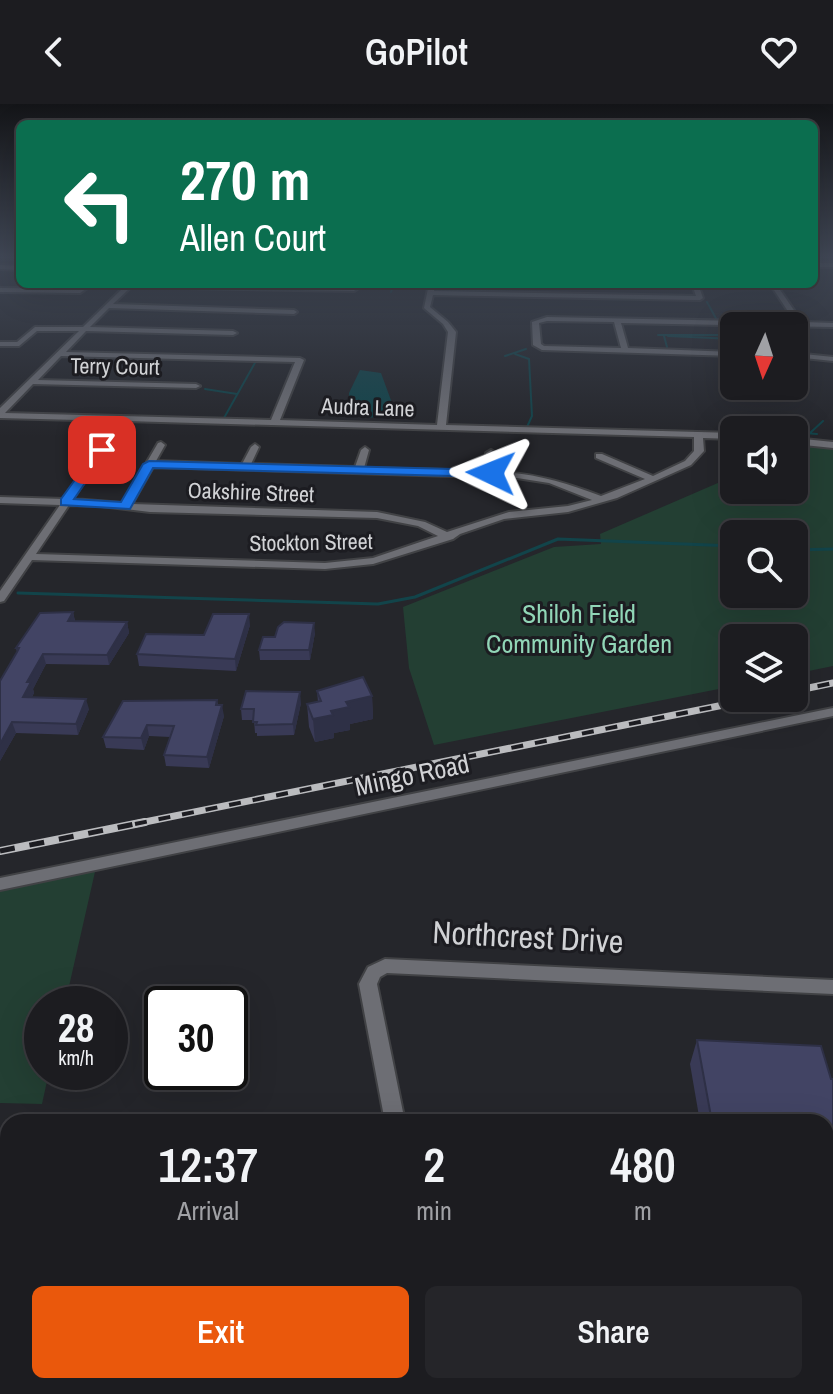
<!DOCTYPE html>
<html lang="en">
<head>
<meta charset="utf-8">
<style>
  :root { --surface:#1c1c20; --page:#252529; --text:#f1f3f6; --muted:#a0a1a5; --line:#3a3a3e; --accent:#ea580c }
  body { margin:0; font-family:"Archivo Narrow",sans-serif; background:var(--page); color:var(--text); height:100vh; display:flex; flex-direction:column; font-size:30px; white-space:nowrap }
  * { box-sizing:border-box; margin:0 }
  p { font-size:26px; color:var(--muted) }
  .icon { flex:none; width:44px; height:44px; fill:none; stroke:currentColor; stroke-width:2; stroke-linecap:round; stroke-linejoin:round }
  .map { position:relative; flex:1; overflow:hidden }
  .side { position:absolute; left:0px; top:1010px; width:834px; height:280px; display:flex; flex-direction:column; background:var(--surface); border-radius:24px 24px 0 0; box-shadow:0 8px 32px #0002,0 0 0 2px var(--line) }
  .side>* { flex:none }
  .hud { position:absolute; left:16px; top:16px; width:802px; height:168px; border-radius:12px; box-shadow:0 8px 32px #0002,0 0 0 2px var(--line); background:#0b6e4f; color:#fff; overflow:hidden }
  .needle { width:52px; rotate:183deg }
  .buttons { position:absolute; left:720px; top:208px; display:grid; gap:16px }
  .buttons a { display:grid; place-items:center; width:88px; height:88px; border-radius:12px; background:var(--surface); box-shadow:0 8px 32px #0002,0 0 0 2px var(--line); font-size:40px }
  .speed { position:absolute; left:24px; top:882px; display:flex; gap:16px; font-size:40px; font-weight:700; text-align:center }
  .speed>* { display:grid; place-content:center; width:104px; height:104px; border-radius:50%; background:var(--surface); box-shadow:0 8px 32px #0002,0 0 0 2px var(--line); line-height:1 }
  .speed small { font-size:20px; font-weight:400 }
  .speed .limit { border:4px solid #111; border-radius:12px; background:#fff; color:#111 }
  .pin { position:absolute; display:grid; place-items:center; width:68px; height:68px; color:#fff; margin:-34px; border-radius:16px; box-shadow:0 4px 12px #0006 }
  .me { position:absolute; width:88px; margin:-44px; rotate:272deg; stroke-linejoin:round; filter:drop-shadow(0 0 6px #0008) }
  .turn { display:flex; align-items:center; gap:28px; height:168px; padding:0 32px; font-size:36px }
  .turn .icon { width:104px; height:104px; stroke-width:2.5 }
  .turn b { display:block; font-size:56px; line-height:68px }
  .eta { display:flex; justify-content:space-evenly; align-items:center; height:136px; text-align:center }
  .eta b { font-size:48px; font-weight:600; line-height:56px }
  .primary-button { display:flex; gap:16px; margin-top:auto; padding:16px 32px }
  .primary-button a { flex:1; height:92px; border-radius:12px; background:var(--accent); color:#fff; font-size:32px; font-weight:600; line-height:92px; text-align:center }
  .primary-button a+a { background:var(--page); color:var(--text) }
  header { display:flex; justify-content:space-between; align-items:center; height:104px; padding:0 32px; background:var(--surface); font-size:36px; font-weight:600 }
  .map>svg:first-child { display:block }
  .green { fill:#233f33; fill-rule:evenodd }
  .water { fill:#12444a }
  .lines { fill:none; stroke-linecap:round; stroke-linejoin:round }
  .stream-far1 { stroke:#12444a; stroke-width:2 }
  .stream { stroke:#12444a; stroke-width:3 }
  .minor-casing { stroke:#414245; stroke-width:4 }
  .minor { fill:#6d6e74; fill-rule:evenodd }
  .rail-far1-casing { stroke:#bbbcbf; stroke-width:7 }
  .rail-casing { stroke:#bbbcbf; stroke-width:8 }
  .rail-far1 { stroke:#1c1c21; stroke-width:4; stroke-dasharray:12; stroke-linecap:butt }
  .rail { stroke:#1c1c21; stroke-width:5; stroke-dasharray:15; stroke-linecap:butt }
  .wall { fill:#393a56 }
  .shaded-wall { fill:#2e3046 }
  .building { fill:#424464; stroke:#2e3046; stroke-width:2 }
  .route { fill:#1a73e8; stroke:#114b97; stroke-width:2 }
  .labels { text-anchor:middle; stroke-width:6; stroke-linejoin:round; paint-order:stroke }
  .far-street-label { font-size:22px; fill:#d1d2d5; stroke:#1c1c21 }
  .park-label { font-size:26px; fill:#91d6b7; stroke:#1c1c21 }
  .street-label { font-size:26px; fill:#d1d2d5; stroke:#1c1c21 }
  .near-street-label { font-size:32px; fill:#d1d2d5; stroke:#1c1c21 }
</style>
</head>
<body>
<header><svg class="icon" aria-label="back" viewBox="0 0 24 24"><path d="M15 5l-7 7 7 7"/></svg>GoPilot<svg class="icon" aria-label="heart" viewBox="0 0 24 24"><path d="M12 20l-8-8c-3-5 5-10 8-4 3-6 11-1 8 4z"/></svg></header>
<div class="map">
<svg width="833" height="1290" viewBox="0 0 833 1290">
  <rect width="100%" height="100%" fill="#25262b"/>
  <path class="green" d="M810 339 833 341V562L794 570V534H734V582L434 641 409 564 403 503 554 443 601 440 600 430 734 372V386H794V346ZM734 430H794V490H734Z
    M97 759 65 900H42V968H49L42 1000 0 999V782Z"/>
  <path class="water" d="M360 266 381 269 396 310 368 314 349 308V289Z"/>
  <g class="lines">
    <path class="stream-far1" d="M391 188 394 180
      M658 231H725L707 198
      M664 232 667 243
      M668 232 734 235
      M515 250 529 255 532 312 527 323
      M505 252 526 245
      M205 285 237 290
      M224 314 256 257
      M729 327 736 323 733 313
      M794 328 817 330
      M810 329 823 317"/>
    <path class="stream" d="M794 446 833 445
      M18 489 378 500 415 493 558 435 734 442"/>
    <g class="minor-casing">
      <path id="minor" d="M814 159H833V163H814Z
        M0 161 20 162V166L0 165Z
        M84 180 353 183 358 180H365L354 187 131 183 113 200 294 206 297 208 294 210 109 204 90 223 233 227 237 229 233 231 86 227 66 248 300 254 304 256 280 316 437 321 448 228 443 220 424 204 429 180H435L434 187 696 192 692 180H698L703 194 700 196 433 191 430 203 448 218 456 228 446 321 734 329V335L703 334 704 347 691 361 617 394 568 408 504 415 460 430 453 435 373 460 325 465 32 456 4 497 0 498V487L60 401 0 399V393L64 395 118 317 0 314V304L79 227H37L19 242H0V238H17L35 223H83L124 183 90 182 80 189 0 188V184L78 185ZM61 252 295 258 271 316 5 309 33 280 196 284 200 282 196 280 38 276ZM126 317 694 333V347L685 357 653 372 602 350H596V354L645 375 601 392C566 379 534 369 496 368V349L491 346 486 349V367L364 364 369 346 365 343 361 346 355 363 251 360 259 343 255 340 251 343 242 360 156 357 165 341 161 338 158 339 123 399 73 395ZM153 363 517 374 549 379 592 396 568 402 509 408 447 428 425 418 377 408 132 400ZM69 401 101 402 150 408 377 414 418 422 438 432 373 454 325 459 36 450Z
        M770 180H776L802 218 833 219V223L621 219 628 244 734 248V252L542 246 533 241 532 218 547 213 795 218ZM547 217 614 218 621 244 544 242 541 240 539 219Z
        M794 249 833 253V257L794 253Z
        M794 334 833 338V344L794 340Z
        M833 604V612L0 786V774Z
        M385 855 833 876V890L387 869 380 873 377 880 405 1018H385L359 880 368 863Z
        M410 1282H434V1290H410Z"/>
    </g>
    <use href="#minor" class="minor"/>
    <g class="rail-far1-casing">
      <path id="rail-far1" d="M794 587 833 579
        M135 720 758 594"/>
    </g>
    <g class="rail-casing">
      <path id="rail" d="M0 747 145 718"/>
    </g>
    <use href="#rail-far1" class="rail-far1"/>
    <use href="#rail" class="rail"/>
  </g>
  <path class="wall" d="M73 508 75 517 127 518 129 529 109 561 46 560 33 585 34 589 32 593 89 605 78 631 16 629 0 657V577L17 548 16 544Z
    M250 521 236 567 139 562 137 550 204 531Z
    M315 529 310 556H260L259 546 275 533Z
    M317 587 372 592 373 615 350 620V626L334 629V634L315 638 309 623 307 600 318 598Z
    M217 596 218 601 224 612 209 664 166 662 164 651 170 633 149 632 144 646 106 644 103 633Z
    M301 599 294 631 257 632V629H255L254 616H242L241 605Z
    M697 936 833 975V1127H826V1018H700L690 960Z"/>
  <path class="shaded-wall" d="M73 508 75 518 68 517Z
    M249 510 250 521 236 567 235 555Z
    M127 518 129 529 109 561 107 551Z
    M314 519 315 529 310 556 309 546Z
    M43 550 46 560 33 585 34 589 26 603 23 593 27 578Z
    M300 588 301 599 294 631 293 620Z
    M372 592 373 615 350 620V626L334 629V634L315 638 313 615 346 598Z
    M86 595 89 605 78 631 76 620Z
    M222 601 224 612 209 664 207 653Z
    M12 618 16 629 0 657V640Z
    M147 621 149 632 144 646 141 634Z"/>
  <path class="building" d="M73 508 68 517 127 518 107 551 43 550 27 578H31L23 593 86 595 76 620 12 618 0 640V577L17 548 19 544H16L40 509Z
    M213 510H249L235 555 137 550 146 530 204 531Z
    M284 518 314 519 309 546H259L263 533H275L278 523Z
    M363 573 372 592 346 598 349 603 331 607 333 611 313 615 307 600 321 597 317 587Z
    M246 587 300 588 293 620 256 621 257 618H253L254 605H241Z
    M217 596 216 601H222L207 653 164 651 174 622 147 621 141 634 103 633 123 597Z
    M697 936 821 942 831 975H833V1104L826 1103V1018H712Z"/>
  <linearGradient id="sky" x2="0" y2="1"><stop stop-color="#141518"/><stop offset="0.46" stop-color="#404755"/><stop offset="1" stop-color="#404755" stop-opacity="0"/></linearGradient>
  <rect width="833" height="333" fill="url(#sky)"/>
  <path class="route" d="M102 343 108 346 74 395 121 398 143 360 149 357 491 366 497 369 491 373 153 364 130 405 61 401V395L98 344Z"/>
  <g class="labels">
    <g class="far-street-label">
      <text transform="translate(115 262) rotate(1)" y="8">Terry Court</text>
      <text transform="translate(368 303) rotate(2)" y="8">Audra Lane</text>
      <text transform="translate(251 388) rotate(2)" y="8">Oakshire Street</text>
      <text transform="translate(311 438) rotate(-1)" y="8">Stockton Street</text>
    </g>
    <g class="park-label">
      <text x="579" y="519">Shiloh Field<tspan x="579" dy="30">Community Garden</tspan></text>
    </g>
    <g class="street-label">
      <text transform="translate(412 671) rotate(-12)" y="9">Mingo Road</text>
    </g>
    <g class="near-street-label">
      <text transform="translate(528 833) rotate(3)" y="11">Northcrest Drive</text>
    </g>
  </g>
</svg>
<div class="buttons">
<a><svg class="needle" viewBox="-14 -14 28 28"><path d="M0-13l5 13h-10z" fill="#e53935"/><path d="M0 13l5-13h-10z" fill="#a0a1a5"/></svg></a>
<a><svg class="icon" aria-label="sound" viewBox="0 0 24 24"><path d="M4 9h4l5-4v14l-5-4H4zM17 9q2 3 0 6"/></svg></a>
<a><svg class="icon" aria-label="search" viewBox="0 0 24 24"><circle cx="10" cy="10" r="6"/><path d="M15 15l6 6"/></svg></a>
<a><svg class="icon" aria-label="layers" viewBox="0 0 24 24"><path d="M12 4l9 5-9 5-9-5zM3 14l9 5 9-5"/></svg></a>
</div>
<div class="speed"><div>28<small>km/h</small></div><div class="limit">30</div></div>
<div class="pin" style="left:102px;top:346px;background:#d93025"><svg class="icon" aria-label="arrive" viewBox="0 0 24 24"><path d="M6 21V4h12l-3 4 3 4H6"/></svg></div>
<svg class="me" style="left:491px;top:369px" viewBox="-20 -20 40 40"><path d="M0-17L14 15 0 8-14 15z" fill="#1a73e8" stroke="#fff" stroke-width="4"/></svg>
<div class="hud">
<div class="turn"><svg class="icon" aria-label="left" viewBox="0 0 24 24"><path d="M17 20v-9H6M10 6l-5 5 5 5"/></svg><div><b>270 m</b>Allen Court</div></div>
</div>
<section class="side">
<div class="eta">
<div><b>12:37</b><p>Arrival</p></div>
<div><b>2</b><p>min</p></div>
<div><b>480</b><p>m</p></div>
</div>
<div class="primary-button"><a>Exit</a><a>Share</a></div>
</section>
</div>
</body>
</html>
